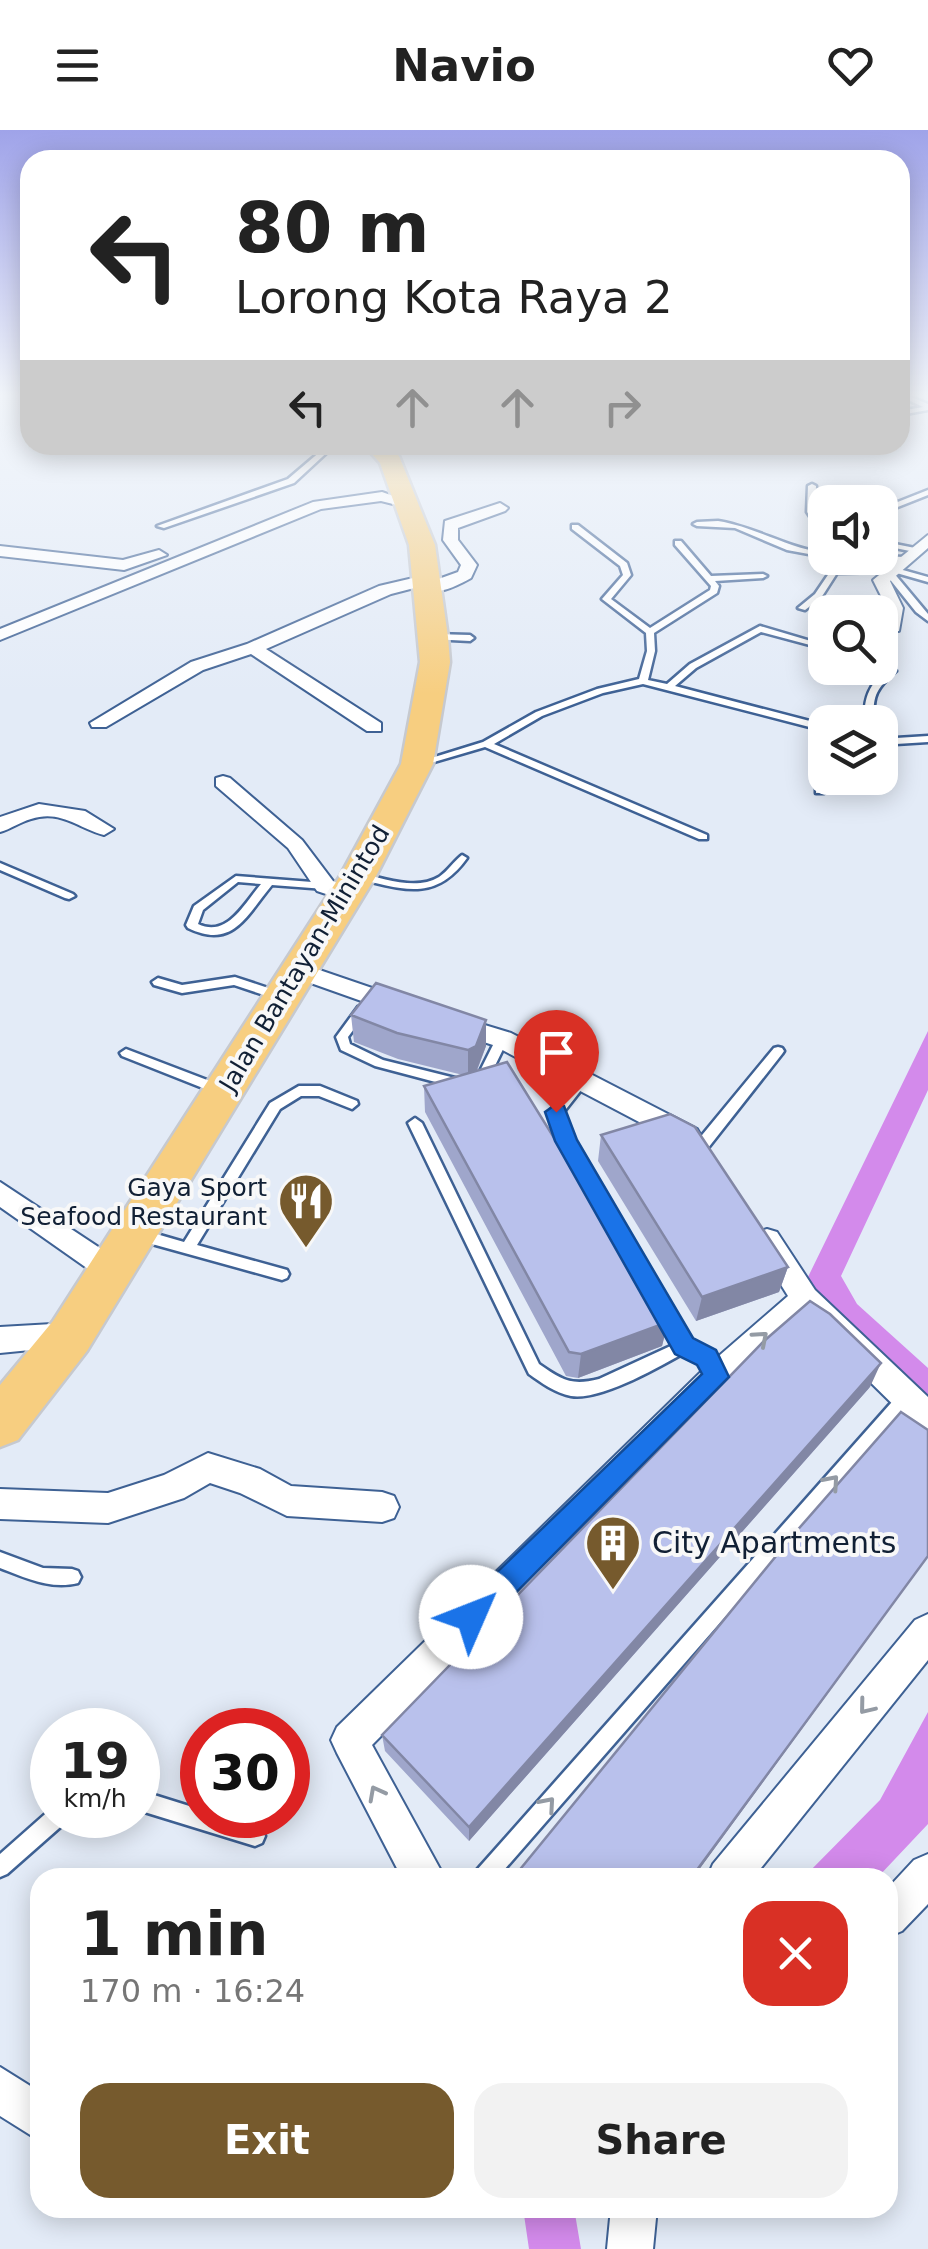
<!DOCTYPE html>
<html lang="en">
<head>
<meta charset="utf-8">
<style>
  :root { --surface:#fff; --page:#f2f2f2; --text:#222; --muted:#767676; --accent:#765a2d }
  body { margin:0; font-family:"DejaVu Sans",sans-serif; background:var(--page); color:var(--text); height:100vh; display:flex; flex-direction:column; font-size:38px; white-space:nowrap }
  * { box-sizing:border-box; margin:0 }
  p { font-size:32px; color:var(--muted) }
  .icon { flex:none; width:55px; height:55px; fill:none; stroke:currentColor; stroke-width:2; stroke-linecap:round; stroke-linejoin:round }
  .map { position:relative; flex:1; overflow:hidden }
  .side { position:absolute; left:30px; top:1738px; width:868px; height:350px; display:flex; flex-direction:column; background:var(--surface); border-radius:30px; box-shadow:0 5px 25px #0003 }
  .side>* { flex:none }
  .hud { position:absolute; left:20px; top:20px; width:890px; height:305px; border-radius:30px; box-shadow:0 5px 25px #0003; background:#fff; color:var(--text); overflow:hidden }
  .fabs { position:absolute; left:808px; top:355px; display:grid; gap:20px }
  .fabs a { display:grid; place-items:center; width:90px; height:90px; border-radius:20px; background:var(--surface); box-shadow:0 5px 25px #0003; font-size:50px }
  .speed { position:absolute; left:30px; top:1578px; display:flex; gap:20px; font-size:50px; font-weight:700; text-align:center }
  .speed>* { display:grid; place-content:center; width:130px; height:130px; border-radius:50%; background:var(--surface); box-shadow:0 5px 25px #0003; line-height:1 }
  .speed small { font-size:25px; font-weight:400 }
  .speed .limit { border:15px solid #d22; background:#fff; color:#111 }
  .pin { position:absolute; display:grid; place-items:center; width:85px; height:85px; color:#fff; margin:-102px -42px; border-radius:50% 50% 50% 0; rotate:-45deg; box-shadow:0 0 10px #0007 }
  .pin .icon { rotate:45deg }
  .me { position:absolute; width:110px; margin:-55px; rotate:46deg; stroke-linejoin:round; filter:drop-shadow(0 0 8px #0008) }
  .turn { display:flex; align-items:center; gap:35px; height:210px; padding:0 50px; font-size:45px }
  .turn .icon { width:130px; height:130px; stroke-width:2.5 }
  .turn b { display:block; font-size:70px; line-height:85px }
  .lanes { display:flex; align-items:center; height:95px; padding:0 50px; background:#0003; justify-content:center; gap:50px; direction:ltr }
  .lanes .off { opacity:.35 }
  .round { display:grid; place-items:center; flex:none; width:105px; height:105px; border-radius:30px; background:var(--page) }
  .head { display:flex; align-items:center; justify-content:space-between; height:170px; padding:0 50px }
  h1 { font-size:60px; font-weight:700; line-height:75px }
  .button { display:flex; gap:20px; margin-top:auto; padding:20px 50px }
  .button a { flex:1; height:115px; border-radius:30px; background:var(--accent); color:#fff; font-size:40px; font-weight:700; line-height:115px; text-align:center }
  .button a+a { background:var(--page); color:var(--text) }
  header { display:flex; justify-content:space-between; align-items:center; height:130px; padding:0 50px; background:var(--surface); font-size:45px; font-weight:700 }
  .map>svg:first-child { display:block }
  .water { fill:#d38aeb }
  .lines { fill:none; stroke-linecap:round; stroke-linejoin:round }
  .lane-casing { stroke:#3e6194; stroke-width:5 }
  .street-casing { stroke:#3e6194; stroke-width:4 }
  .primary-casing { stroke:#c6c9cf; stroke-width:5 }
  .lane { fill:#fff; fill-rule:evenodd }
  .street { fill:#fff; fill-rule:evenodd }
  .primary { fill:#f7ce80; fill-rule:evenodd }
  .wall { fill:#9fa6cb }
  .shaded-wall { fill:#8287a5 }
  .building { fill:#b9c1ec; stroke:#8287a5; stroke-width:2.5 }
  .oneway { stroke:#949ba4 }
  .route { fill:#1a73e8; stroke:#114b97; stroke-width:2.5 }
  .labels { text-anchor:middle; stroke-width:8; stroke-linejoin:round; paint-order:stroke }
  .street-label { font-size:25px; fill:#112035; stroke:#f8f8f8 }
  .poi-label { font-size:25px; fill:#112035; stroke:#f8f8f8; text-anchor:end }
  .near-poi-label { font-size:30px; fill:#112035; stroke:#f8f8f8; text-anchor:start }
</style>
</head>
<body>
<header><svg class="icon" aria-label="menu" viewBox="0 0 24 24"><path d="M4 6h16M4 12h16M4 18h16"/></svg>Navio<svg class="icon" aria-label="heart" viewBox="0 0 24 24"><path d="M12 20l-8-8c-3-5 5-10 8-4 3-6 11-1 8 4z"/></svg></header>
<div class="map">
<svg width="928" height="2119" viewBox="0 0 928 2119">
  <rect width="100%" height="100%" fill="#e3ebf7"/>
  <path class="water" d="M928 901V960L841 1146 857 1174 928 1238V1275L809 1155 808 1147Z
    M928 1582V1694L878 1747H804L880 1670Z
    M523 2078H574L581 2119H529Z"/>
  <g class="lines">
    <g class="lane-casing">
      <path id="lane" d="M902 267H911L928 274V280L900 285V281L923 277Z
        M328 315H335L294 353 164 398 157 396 288 349Z
        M812 354 816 356 815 382 825 397V405H822L807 382 808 356Z
        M928 360V365L880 384V379Z
        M718 391C756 397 787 418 825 423V427L787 420 735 398 697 396 693 394 697 392Z
        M572 395H578L627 433 631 445 611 469 650 498 710 460 711 456 675 415V411H681L711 446 763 444 767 446 763 448 715 451 719 456 717 463 654 503 655 521 648 550 667 554 690 534 760 496 814 512 810 515 761 502 696 538 675 556 825 595V601L643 554 603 563 542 586 494 614 707 705V709H699L485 617 417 637 412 634 483 612 536 582 597 559 639 549 647 521 646 503 602 469 623 445 620 436 572 399Z
        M880 411 915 418 919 420 915 422 880 415Z
        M880 426 904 427 908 429 904 431 873 430 869 428Z
        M892 437 928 447V452L893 442 928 484V491L916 482 884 442 837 443 821 468 805 480 798 478 815 464 832 439Z
        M434 504 470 505 474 508 470 511 431 509 430 507Z
        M889 539 896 541C877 558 872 565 874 592H865C863 569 869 553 889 539Z
        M928 606V612L880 615V609Z
        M829 648H839L824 663H816V659Z
        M462 725 467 728C435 773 402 759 355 748L354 746 359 743C383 748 416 761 439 747 448 741 454 731 462 725Z
        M0 733 73 764 75 766 69 769 65 768 0 740Z
        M236 746 325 753 330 756 325 759 272 755C246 786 233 820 188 798L186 795 194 776ZM238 752 261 754C244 774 227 808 198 794L203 780Z
        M235 847 286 864 288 867 282 871 234 855 182 863 154 855 152 852 158 848 182 855Z
        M362 876 368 880 348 907 350 914 383 930 467 951 468 954 467 957 462 959 375 936 341 920 336 907 358 877Z
        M502 905 508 909 487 952 482 954 477 952 476 949 496 909Z
        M778 917 782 918 784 921 782 924 708 1018H698L696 1014 698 1010 774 918Z
        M126 919 228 958 229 961 223 966 218 964 122 926 120 923Z
        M583 945 589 950 563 983 573 1011 689 1211 712 1223 724 1247 721 1252 716 1254 711 1252 701 1233 684 1223C659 1237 600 1271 571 1266 555 1263 542 1253 529 1244L408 993 415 988 422 993 539 1234C562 1250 571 1256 599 1249L675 1214 559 1011 549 982 578 947Z
        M299 956H320L357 971 358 974 352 979 319 966H301L280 979 197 1115 287 1140 289 1144 287 1148 282 1150 134 1109 132 1105 134 1101 139 1099 184 1112 270 973Z
        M905 1262 911 1264 913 1269 911 1274 497 1748H473L476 1741 899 1264Z
        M0 1422 43 1438 72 1439 78 1441 81 1447 78 1453C51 1460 26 1448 0 1438Z
        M138 1660 202 1680V1685C223 1685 243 1691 262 1699L265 1706 262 1713 255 1716 138 1680Z
        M52 1678V1685H69L66 1692 7 1744 0 1747V1724Z"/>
    </g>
    <g class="street-casing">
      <path id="street" d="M382 362 416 374 409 378 381 371 321 379 0 510V499L313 372Z
        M500 373 508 378 505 381 458 398V410L477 435 471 448C455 457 433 468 418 457L391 464 266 519 381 593V601H367L251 524 203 540 106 597H92L90 593 191 532 247 514 379 456 426 445 433 451 458 442 461 435 443 410 445 391Z
        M928 405V418L890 451 903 478 899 501H887V478L873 450Z
        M0 416 123 430 159 420 167 425 124 440 0 426Z
        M223 646 230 648 302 710 333 751 358 764 355 769 347 771 317 761 288 718 216 656V648Z
        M39 674 85 681 114 699 104 705C78 698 60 679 31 689 20 692 11 699 0 702V687Z
        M299 833 410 871 413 877 401 885 291 846 287 841Z
        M452 885 511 903 697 999 701 1006 697 1013H679L493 915 443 899 440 893 443 887Z
        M0 1052 121 1132 125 1140 121 1148 111 1152 101 1148 0 1077Z
        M767 1099 777 1102 815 1160 928 1267V1302L917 1298 804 1187 727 1256 372 1615 445 1748H402L337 1623 331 1610 337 1597 705 1238 788 1166 753 1110 757 1102Z
        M70 1193 81 1197 85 1206 81 1215 0 1223V1197Z
        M208 1323 260 1339 291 1356 382 1362 394 1366 399 1377 394 1388 382 1392 287 1386 240 1363 210 1353 184 1368 108 1393 0 1389V1359L108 1363 164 1345Z
        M928 1484V1530L753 1748H707L713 1734 915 1490Z
        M928 1724V1774L902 1801 888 1807V1758L914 1730Z
        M0 1937 40 1962V2011L0 1986Z
        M611 2078H657L653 2119H607Z"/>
    </g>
    <g class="primary-casing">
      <path id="primary" d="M364 315H388L399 326 435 415 448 507 450 532 433 634 376 746 87 1221 18 1310 0 1317V1255L53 1191 340 746 401 634 420 532 409 415 380 333Z"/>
    </g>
    <use href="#lane" class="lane"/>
    <use href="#street" class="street"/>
    <use href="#primary" class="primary"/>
  </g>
  <path class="wall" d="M351 885 486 916 477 941 668 1192 662 1216 578 1248 566 1246 425 982 424 956 463 945 398 929 354 912Z
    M601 1005 788 1137 779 1162 696 1191 598 1031Z
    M870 1257 469 1711 385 1621 382 1605Z"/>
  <path class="shaded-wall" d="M486 890V916L476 942 468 946V920Z
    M788 1137 779 1162 696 1191 702 1167Z
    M668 1192 662 1216 578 1248 581 1224Z
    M881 1233 870 1257 469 1711V1697Z
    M928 1426 693 1748H691Z"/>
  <path class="building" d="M376 853 486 890 476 916 468 920 397 903 351 885Z
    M507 932 668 1192 581 1224 569 1222 424 956Z
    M670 984 695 997 788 1137 702 1167 601 1005Z
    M810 1171 830 1184 881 1233 469 1697 382 1605 764 1211Z
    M901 1282 928 1300V1426L691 1748H513L794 1404Z"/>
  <defs><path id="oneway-chevron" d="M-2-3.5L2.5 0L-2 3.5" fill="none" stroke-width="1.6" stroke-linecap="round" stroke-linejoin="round" transform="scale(2.5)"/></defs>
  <g class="oneway">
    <use href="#oneway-chevron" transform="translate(761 1208) rotate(-41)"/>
    <use href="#oneway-chevron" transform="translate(832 1352) rotate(-49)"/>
    <use href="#oneway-chevron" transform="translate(866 1577) rotate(129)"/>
    <use href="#oneway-chevron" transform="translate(376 1663) rotate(-118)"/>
    <use href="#oneway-chevron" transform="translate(548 1674) rotate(-49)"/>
  </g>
  <linearGradient id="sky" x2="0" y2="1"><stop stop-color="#9fa3e9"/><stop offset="0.47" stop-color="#f2f6fb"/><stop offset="1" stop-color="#f2f6fb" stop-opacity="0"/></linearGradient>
  <rect width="928" height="564" fill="url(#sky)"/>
  <path class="route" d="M556 974 564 976 577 1010 693 1208 716 1220 729 1247 482 1497 471 1502 461 1497 457 1487 461 1477 702 1244 697 1235 675 1224 555 1011 545 982Z"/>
  <defs>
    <g id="restaurant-pin" transform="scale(2.875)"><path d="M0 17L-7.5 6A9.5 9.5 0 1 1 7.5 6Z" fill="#765a2d" stroke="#f8f8f8"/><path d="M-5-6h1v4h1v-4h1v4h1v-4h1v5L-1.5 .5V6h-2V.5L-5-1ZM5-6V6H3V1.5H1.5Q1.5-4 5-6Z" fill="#fff"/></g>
    <g id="building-pin" transform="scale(2.875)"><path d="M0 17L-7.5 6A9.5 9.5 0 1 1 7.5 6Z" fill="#765a2d" stroke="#f8f8f8"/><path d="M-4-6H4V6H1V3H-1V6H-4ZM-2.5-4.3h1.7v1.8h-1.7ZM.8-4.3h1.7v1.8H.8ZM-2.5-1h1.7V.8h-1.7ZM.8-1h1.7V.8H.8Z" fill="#fff"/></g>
  </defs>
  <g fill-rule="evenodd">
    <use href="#restaurant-pin" x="306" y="1071"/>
    <use href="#building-pin" x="613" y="1413"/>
  </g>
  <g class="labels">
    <g class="street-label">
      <text transform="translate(304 828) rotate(-59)" y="9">Jalan Bantayan-Minintod</text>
    </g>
    <g class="poi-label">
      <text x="267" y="1066">Gaya Sport<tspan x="267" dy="29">Seafood Restaurant</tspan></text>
    </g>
    <g class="near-poi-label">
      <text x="652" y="1423">City Apartments</text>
    </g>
  </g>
</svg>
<div class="fabs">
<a><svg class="icon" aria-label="sound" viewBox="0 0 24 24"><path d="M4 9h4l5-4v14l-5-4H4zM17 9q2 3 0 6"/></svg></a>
<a><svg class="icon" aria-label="search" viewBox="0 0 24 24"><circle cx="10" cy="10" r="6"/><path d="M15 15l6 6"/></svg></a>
<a><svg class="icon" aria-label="layers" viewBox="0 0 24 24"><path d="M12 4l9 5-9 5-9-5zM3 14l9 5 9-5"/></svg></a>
</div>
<div class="speed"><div>19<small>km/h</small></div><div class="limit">30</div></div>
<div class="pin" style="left:556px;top:982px;background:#d93025"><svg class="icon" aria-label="arrive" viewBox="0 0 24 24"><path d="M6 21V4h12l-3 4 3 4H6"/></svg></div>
<svg class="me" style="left:471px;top:1487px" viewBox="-20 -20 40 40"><circle r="19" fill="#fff"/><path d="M0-13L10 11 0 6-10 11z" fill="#1a73e8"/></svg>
<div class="hud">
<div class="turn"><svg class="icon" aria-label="left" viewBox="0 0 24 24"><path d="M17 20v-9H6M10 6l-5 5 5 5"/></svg><div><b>80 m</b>Lorong Kota Raya 2</div></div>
<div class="lanes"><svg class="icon" aria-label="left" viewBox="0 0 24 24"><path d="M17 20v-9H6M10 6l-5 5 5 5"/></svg><svg class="icon off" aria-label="ahead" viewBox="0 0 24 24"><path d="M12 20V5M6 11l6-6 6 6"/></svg><svg class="icon off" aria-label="ahead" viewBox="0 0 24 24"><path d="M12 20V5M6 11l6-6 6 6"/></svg><svg class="icon off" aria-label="right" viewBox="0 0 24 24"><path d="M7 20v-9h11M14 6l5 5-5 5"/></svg></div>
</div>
<section class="side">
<div class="head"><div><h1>1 min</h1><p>170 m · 16:24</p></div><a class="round" style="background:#d93025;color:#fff"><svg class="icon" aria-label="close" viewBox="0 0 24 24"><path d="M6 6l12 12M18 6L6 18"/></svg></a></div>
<div class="button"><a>Exit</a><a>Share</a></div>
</section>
</div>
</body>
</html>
